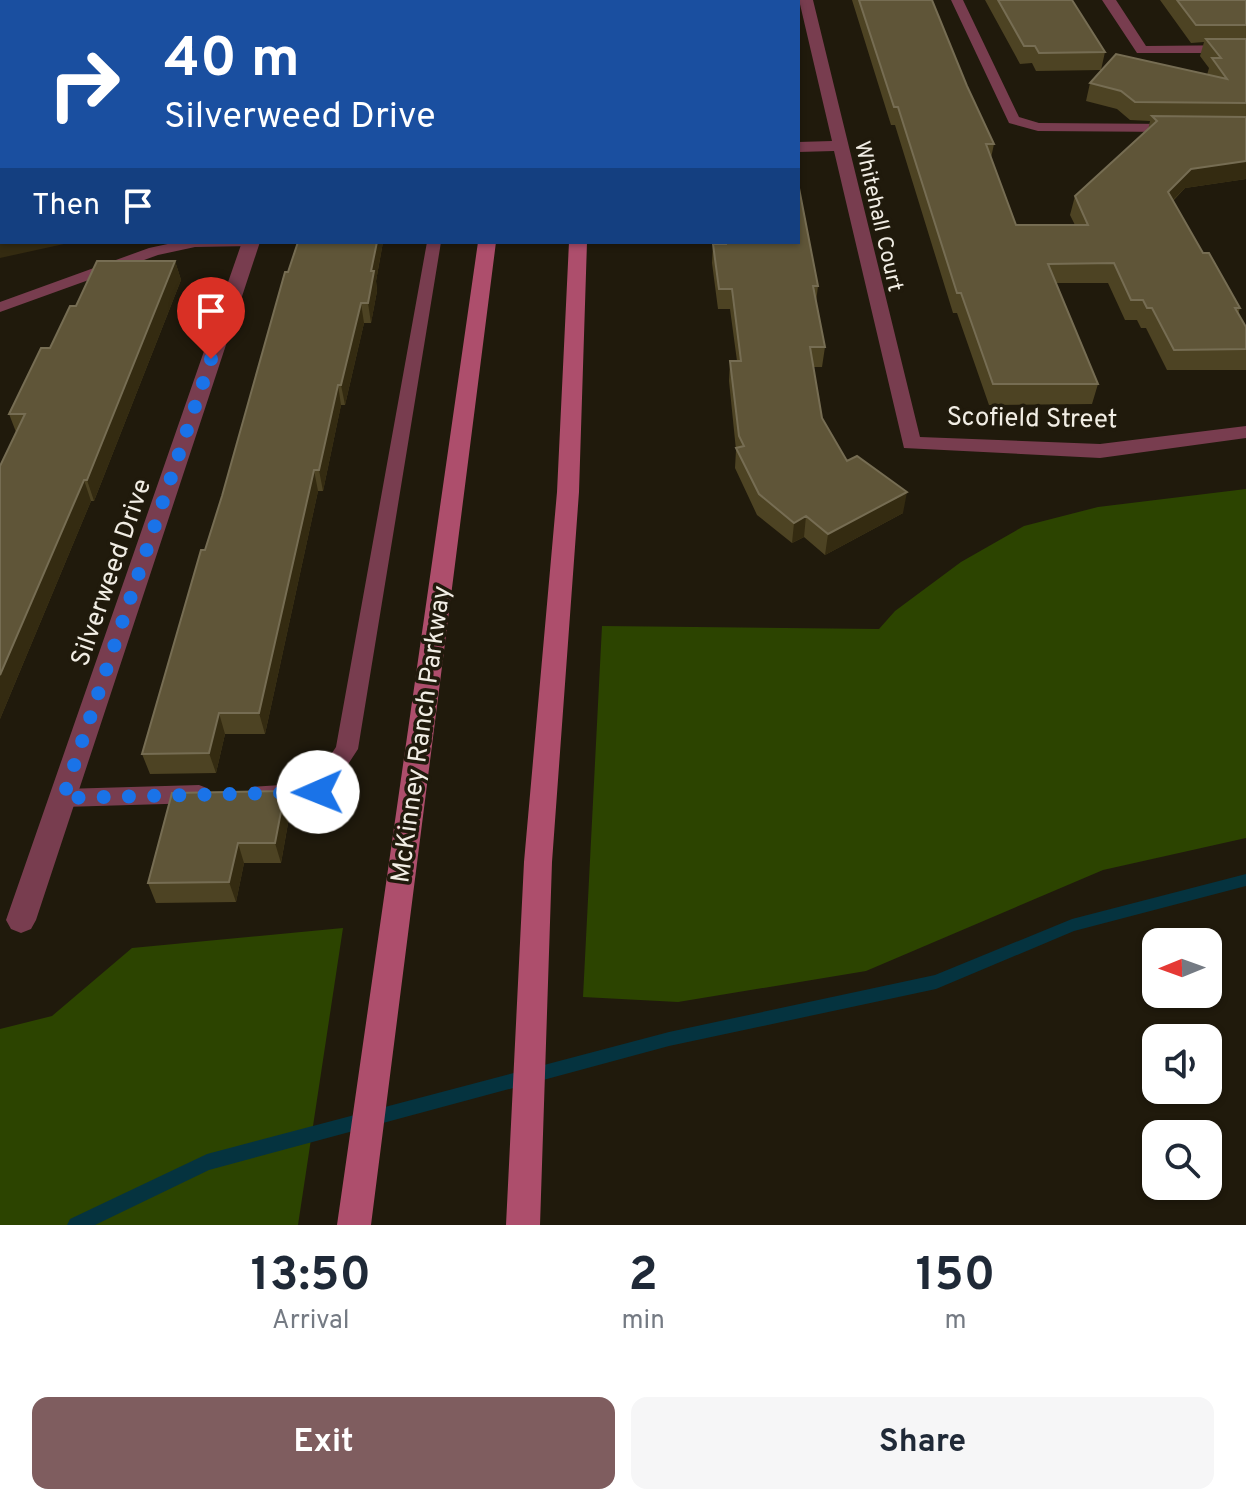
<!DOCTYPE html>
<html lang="en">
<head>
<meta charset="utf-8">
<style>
  :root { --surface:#fff; --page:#f6f6f7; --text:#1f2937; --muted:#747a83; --accent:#7f5d5f }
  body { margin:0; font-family:Overpass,sans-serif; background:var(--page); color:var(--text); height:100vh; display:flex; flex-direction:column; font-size:30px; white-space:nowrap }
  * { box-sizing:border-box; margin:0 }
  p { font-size:26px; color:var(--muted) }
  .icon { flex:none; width:44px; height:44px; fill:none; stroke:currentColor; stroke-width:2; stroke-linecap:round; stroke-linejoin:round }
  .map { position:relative; height:1225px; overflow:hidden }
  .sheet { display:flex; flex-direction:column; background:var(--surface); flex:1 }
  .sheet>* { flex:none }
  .top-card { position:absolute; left:0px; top:0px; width:800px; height:244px; box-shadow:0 2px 6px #0004; background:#1a4fa0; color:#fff; overflow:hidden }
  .needle { width:52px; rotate:269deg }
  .fabs { position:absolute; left:1142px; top:928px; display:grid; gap:16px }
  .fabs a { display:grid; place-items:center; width:80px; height:80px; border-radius:16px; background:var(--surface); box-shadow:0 2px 6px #0004; font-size:40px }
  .pin { position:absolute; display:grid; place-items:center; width:68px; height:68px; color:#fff; margin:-82px -34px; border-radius:50% 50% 50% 0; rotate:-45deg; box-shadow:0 0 8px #0007 }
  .pin .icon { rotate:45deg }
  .me { position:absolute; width:88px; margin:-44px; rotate:269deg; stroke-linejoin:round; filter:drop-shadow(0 0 6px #0008) }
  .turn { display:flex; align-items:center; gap:28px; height:168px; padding:0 32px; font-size:36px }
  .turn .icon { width:104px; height:104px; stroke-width:2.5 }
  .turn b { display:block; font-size:56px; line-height:68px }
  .then { display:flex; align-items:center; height:76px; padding:0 32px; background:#0003; gap:16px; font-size:30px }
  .eta { display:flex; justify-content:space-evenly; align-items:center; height:136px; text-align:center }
  .eta b { font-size:48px; font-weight:700; line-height:56px }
  .cta { display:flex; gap:16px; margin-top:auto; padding:16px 32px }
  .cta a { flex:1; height:92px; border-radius:16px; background:var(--accent); color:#fff; font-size:32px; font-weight:700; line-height:92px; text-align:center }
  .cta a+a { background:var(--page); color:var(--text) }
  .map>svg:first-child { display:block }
  .green { fill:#2c4400 }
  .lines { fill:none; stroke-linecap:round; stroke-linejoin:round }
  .stream { fill:#05333f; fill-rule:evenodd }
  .service { fill:#783d4f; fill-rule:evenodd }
  .minor { fill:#783d4f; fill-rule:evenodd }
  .secondary { fill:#ad4e6c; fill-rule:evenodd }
  .wall { fill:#4d4323 }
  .shaded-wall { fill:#342b11 }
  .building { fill:#5f5538; stroke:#766d53; stroke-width:2 }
  .route { stroke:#1a73e8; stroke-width:14; stroke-dasharray:0 25.2 }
  .labels { text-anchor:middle; stroke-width:7; stroke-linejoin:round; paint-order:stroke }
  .far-street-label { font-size:22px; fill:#f1ede4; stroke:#201a0c }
  .street-label { font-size:26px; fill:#f1ede4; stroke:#201a0c }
</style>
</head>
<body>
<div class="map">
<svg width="1246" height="1225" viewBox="0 0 1246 1225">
  <rect width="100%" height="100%" fill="#201a0c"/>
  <path class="green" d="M1246 489V838L1103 870 866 971 678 1002 583 997 602 626 879 629 895 611 961 562 1024 526 1098 507Z
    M343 928 298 1225H0V1029L52 1016 132 948Z"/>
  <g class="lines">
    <path class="stream" d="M1246 874V886L1074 931 936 989 669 1046 209 1170 95 1225H67L70 1219 207 1154 669 1032 935 975 1072 919Z"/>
    <path class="service" d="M951 0H963L1019 117 1039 123 1174 124 1181 128 1174 132 1038 131 1009 123Z
      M177 242H258L251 246 195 247 158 255 0 312V302L149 248Z
      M427 242H441L358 749 326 798 259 802 251 799 248 793 251 787 312 783 336 747Z
      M199 785 207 788 210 794 207 800 199 803 63 807 55 804 52 798 55 792 63 789Z"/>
    <path class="minor" d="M799 0H813L920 437 1100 444 1246 426V438L1100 458 904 448 834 151 798 152V142L832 141Z
      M1102 0H1116L1146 46 1246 45V53H1137Z
      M242 242H260L36 920 31 929 21 933 11 929 6 920Z"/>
    <path class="secondary" d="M510 0H524L509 2Z
      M578 0H592V2H578Z
      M478 242H496L371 1225H337Z
      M569 242H587L579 492 552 862 540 1225H506L524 862 557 492Z"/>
  </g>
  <path class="wall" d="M852 0H932L967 86 994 144 991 158 1016 225H1075L1070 215 1075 196 1148 130 1150 121 1130 120 1117 109 1086 101 1090 83 1207 75 1209 68 1200 56 1204 42 1191 43 1160 0H1246V179L1185 188 1173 201 1203 253 1240 308 1238 314 1246 327V370H1167L1146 328H1141L1137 320H1125L1108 283H1056L1098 384 1092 404 989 405 957 313H953L895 125H891Z
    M985 0H1072L1105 52 1101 70 1036 71 1032 63 1020 64Z
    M298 242H383L376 281 377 291 371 323H364L345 405H341L323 491H318L265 734H225L216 773 150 774 142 754 222 496Z
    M723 242H798L818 286 816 302 825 347 822 367H813L822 418 847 461 903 513 825 555 804 537 792 543 757 515 735 468 736 450 729 381 730 361H737L730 309H718L712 263 713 244H723Z
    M175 261 181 280 94 501H91L0 719V466L16 432 9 414 50 348Z
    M285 791 290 812 281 863H244L236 902 156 903 148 883Z"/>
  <path class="shaded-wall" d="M1246 161V179L1185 188 1162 211 1168 192 1191 169Z
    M2 236V242H73L0 258V237Z
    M377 242H383L376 281 377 291 371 323 368 303 371 271Z
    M175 261 181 280 94 501 87 480Z
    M361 303 364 323 345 405 341 385Z
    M338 385 341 405 323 491 319 470Z
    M314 470 318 491 265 734 259 713Z
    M84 480 91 501 0 719V675Z
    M907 492 903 513 825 555 828 534Z
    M806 516 804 537 792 543 794 523Z
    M219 713 225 734 216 773 209 753Z
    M285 791 290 812 281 863 275 843Z
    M238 843 244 863 236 902 229 882Z"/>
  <path class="building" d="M0 0H465V2H2V236L0 237Z
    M683 0H756V2H683Z
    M859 0H932L967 86 994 144H986L1016 225H1088L1075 196 1157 121 1152 116 1246 117V161L1191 169 1168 192 1203 253H1209L1240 308H1235L1246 327V349L1174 350 1152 308H1147L1143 300H1131L1114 263 1048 264 1098 384H993L961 293H957L898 107H894Z
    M998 0H1072L1105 52 1039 53 1035 46H1024Z
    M1177 0H1245L1246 1V25H1196Z
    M1206 39H1246V103L1135 102 1121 91 1090 83 1116 54 1227 79 1212 58H1221Z
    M798 183 818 286H813L825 347H810L822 418 847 461 857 456 907 492 828 534 806 516 794 523 759 494 736 448 744 446 739 436 730 361H741L732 289H719L713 244H726V242H798Z
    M298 242H377L371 271H374L368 303H361L341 385H338L319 470H314L259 713H219L209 753 142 754 201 550H205L222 496 285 272H288Z
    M97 261H175L87 480H84L0 675V466L25 414H9L41 348H50L70 306H76Z
    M285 791 275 843H238L229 882 148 883 172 793Z"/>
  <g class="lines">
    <path class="route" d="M211 359 63 798 318 792"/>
  </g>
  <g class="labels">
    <g class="far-street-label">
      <text transform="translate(880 216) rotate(77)" y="8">Whitehall Court</text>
    </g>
    <g class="street-label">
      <text transform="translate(1032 417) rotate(1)" y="9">Scofield Street</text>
      <text transform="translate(110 572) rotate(-71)" y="9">Silverweed Drive</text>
      <text transform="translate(420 734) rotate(-82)" y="9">McKinney Ranch Parkway</text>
    </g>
  </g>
</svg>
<div class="fabs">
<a><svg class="needle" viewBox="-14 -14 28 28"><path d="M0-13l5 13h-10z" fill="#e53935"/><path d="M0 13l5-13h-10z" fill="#747a83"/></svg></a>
<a><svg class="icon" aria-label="sound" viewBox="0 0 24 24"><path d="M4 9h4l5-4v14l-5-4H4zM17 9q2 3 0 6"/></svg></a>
<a><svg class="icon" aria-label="search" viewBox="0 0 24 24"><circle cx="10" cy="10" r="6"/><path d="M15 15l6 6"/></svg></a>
</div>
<div class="pin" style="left:211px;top:359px;background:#d93025"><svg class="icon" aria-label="arrive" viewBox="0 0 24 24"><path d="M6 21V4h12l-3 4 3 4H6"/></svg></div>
<svg class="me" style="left:318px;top:792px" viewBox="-20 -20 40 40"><circle r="19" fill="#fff"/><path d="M0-13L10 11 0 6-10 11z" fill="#1a73e8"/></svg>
<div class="top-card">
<div class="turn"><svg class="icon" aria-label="right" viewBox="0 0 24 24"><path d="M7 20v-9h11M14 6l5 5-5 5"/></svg><div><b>40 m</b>Silverweed Drive</div></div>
<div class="then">Then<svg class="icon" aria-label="arrive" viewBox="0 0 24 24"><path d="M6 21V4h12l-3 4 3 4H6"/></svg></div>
</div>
</div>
<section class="sheet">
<div class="eta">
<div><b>13:50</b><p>Arrival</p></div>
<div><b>2</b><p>min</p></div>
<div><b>150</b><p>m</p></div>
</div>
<div class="cta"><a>Exit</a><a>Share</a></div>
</section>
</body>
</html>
